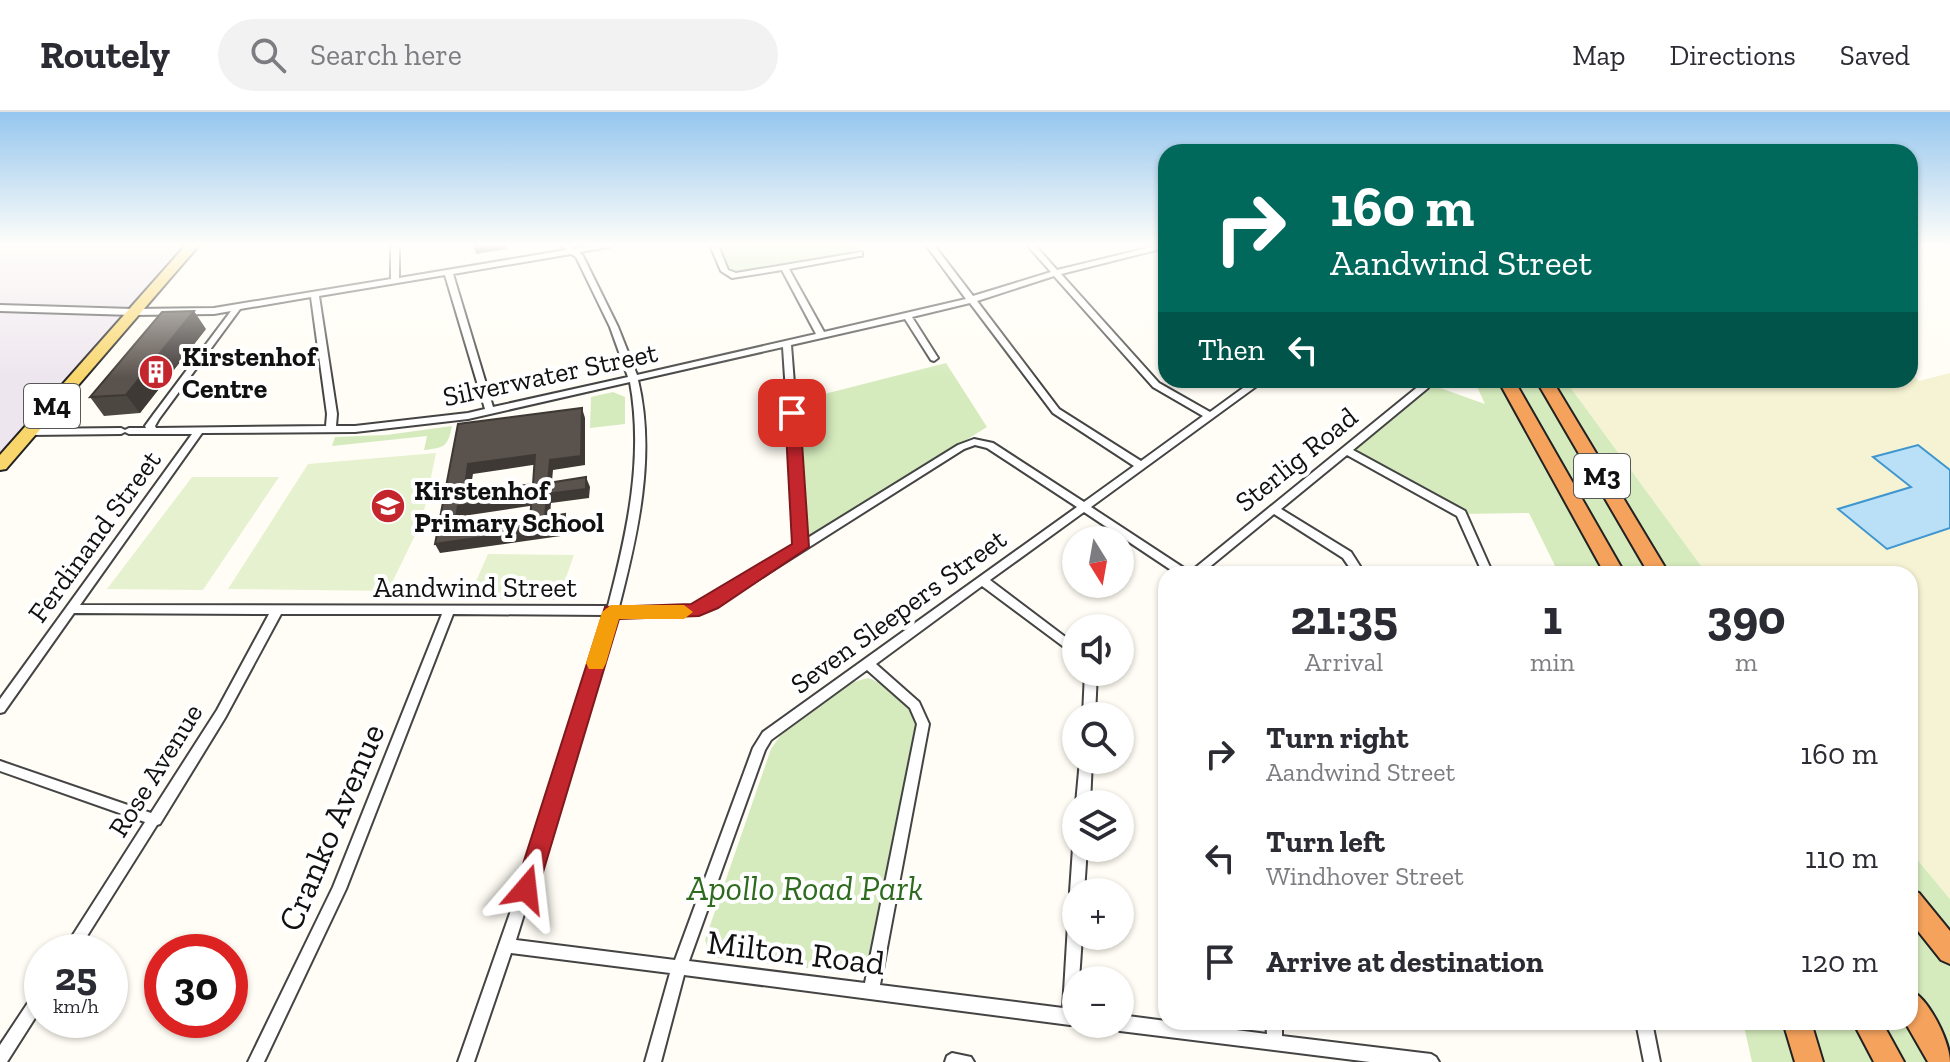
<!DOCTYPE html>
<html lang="en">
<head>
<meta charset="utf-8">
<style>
  :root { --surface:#fff; --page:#f2f2f3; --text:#2b2b33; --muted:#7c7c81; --line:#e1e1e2 }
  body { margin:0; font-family:"Zilla Slab",serif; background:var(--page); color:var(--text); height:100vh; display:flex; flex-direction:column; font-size:30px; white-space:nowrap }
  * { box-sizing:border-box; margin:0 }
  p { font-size:26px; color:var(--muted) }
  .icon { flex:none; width:44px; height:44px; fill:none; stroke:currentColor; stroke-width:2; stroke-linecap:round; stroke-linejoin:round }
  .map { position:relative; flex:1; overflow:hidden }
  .sheet { position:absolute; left:1158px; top:454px; width:760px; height:464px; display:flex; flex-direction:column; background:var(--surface); border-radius:24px; box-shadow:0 2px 6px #0004 }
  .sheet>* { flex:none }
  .top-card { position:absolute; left:1158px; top:32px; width:760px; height:244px; border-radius:24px; box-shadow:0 2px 6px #0004; background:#00695c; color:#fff; overflow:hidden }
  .needle { width:52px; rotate:169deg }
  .controls { position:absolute; left:1062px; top:414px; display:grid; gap:16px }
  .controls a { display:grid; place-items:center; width:72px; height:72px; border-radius:50%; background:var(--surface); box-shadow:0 2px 6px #0004; font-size:40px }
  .speed { position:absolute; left:24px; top:822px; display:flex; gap:16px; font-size:40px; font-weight:700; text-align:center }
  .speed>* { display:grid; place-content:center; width:104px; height:104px; border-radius:50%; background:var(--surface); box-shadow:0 2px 6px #0004; line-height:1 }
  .speed small { font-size:20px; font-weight:400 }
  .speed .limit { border:12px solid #d22; background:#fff; color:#111 }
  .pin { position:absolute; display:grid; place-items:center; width:68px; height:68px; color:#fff; margin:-34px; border-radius:16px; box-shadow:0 4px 12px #0006 }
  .me { position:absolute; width:88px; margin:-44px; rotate:17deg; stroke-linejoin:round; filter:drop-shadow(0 0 6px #0008) }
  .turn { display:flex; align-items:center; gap:28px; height:168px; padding:0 40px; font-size:36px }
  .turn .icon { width:104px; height:104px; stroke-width:2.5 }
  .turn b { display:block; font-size:56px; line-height:68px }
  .then { display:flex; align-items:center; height:76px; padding:0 40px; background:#0003; gap:16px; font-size:30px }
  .eta { display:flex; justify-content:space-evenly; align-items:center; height:136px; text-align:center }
  .eta b { font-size:48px; font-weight:700; line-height:56px }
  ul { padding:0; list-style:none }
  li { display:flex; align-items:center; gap:24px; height:104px; padding:0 40px }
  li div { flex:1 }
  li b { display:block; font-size:30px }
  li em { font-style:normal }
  header { display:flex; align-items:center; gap:48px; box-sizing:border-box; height:112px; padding:0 40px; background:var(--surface); border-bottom:2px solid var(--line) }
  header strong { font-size:38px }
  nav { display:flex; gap:44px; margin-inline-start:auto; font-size:28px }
  .search { width:560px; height:72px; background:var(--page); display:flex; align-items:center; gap:20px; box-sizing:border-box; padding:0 28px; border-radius:44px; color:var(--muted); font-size:30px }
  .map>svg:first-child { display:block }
  .industrial { fill:#eee6ef }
  .farmland { fill:#f6f3d4 }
  .green { fill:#d5ebbd }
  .pitch { fill:#e6f2cf }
  .water { fill:#b9e0f7; stroke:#3f96cf; stroke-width:2 }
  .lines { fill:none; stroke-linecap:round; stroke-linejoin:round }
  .street-casing { stroke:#444; stroke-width:4 }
  .primary-casing { stroke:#222; stroke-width:4 }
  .highway-casing { stroke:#222; stroke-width:4 }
  .street { fill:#fff; fill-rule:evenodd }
  .primary { fill:#f9d66b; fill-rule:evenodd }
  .highway { fill:#f5a25d; fill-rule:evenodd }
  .wall { fill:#4d4742 }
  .shaded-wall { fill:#3f3936 }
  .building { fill:#5a524d; stroke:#3f3936; stroke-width:2; fill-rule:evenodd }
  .route { fill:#c4262e; stroke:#7f191e; stroke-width:2 }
  .slow { fill:#f59e0b }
  .labels { text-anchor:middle; stroke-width:8; stroke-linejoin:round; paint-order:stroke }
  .shield { fill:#fff; stroke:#585858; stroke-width:2 }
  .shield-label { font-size:26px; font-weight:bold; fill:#111 }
  .poi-label { font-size:28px; font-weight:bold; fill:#111; stroke:#fff; text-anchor:start }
  .street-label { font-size:28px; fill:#111; stroke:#fff }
  .near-street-label { font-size:34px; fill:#111; stroke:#fff }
  .near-park-label { font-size:34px; font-style:italic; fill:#2f6b1f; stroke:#fff }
</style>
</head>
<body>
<header>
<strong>Routely</strong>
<div class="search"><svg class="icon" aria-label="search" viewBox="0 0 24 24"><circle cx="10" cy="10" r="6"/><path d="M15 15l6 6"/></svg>Search here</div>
<nav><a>Map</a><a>Directions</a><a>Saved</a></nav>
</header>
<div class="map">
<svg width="1950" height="950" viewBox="0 0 1950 950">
  <rect width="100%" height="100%" fill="#fffdf5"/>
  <path class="industrial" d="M0 133H193L0 353Z"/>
  <path class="farmland" d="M1910 261 1919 269 1950 261V787L1910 739V462H1707L1565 268H1910Z"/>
  <path class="green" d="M719 133H861V134L846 142 744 161 728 158Z
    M946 251 987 315 805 428 797 289Z
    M1474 268H1565L1707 462H1559L1529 401 1461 402 1346 338 1426 271 1485 292Z
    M613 280 625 285V312L590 316 591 285Z
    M452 314C448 335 444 336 424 338L427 324 332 334 335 325 386 323Z
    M868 566C887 572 910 592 917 611L869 846 858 856 844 860 717 846 709 840 705 828 771 637 780 624 853 570Z
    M1910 739 1950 787V950H1752L1743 910H1910Z"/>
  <path class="pitch" d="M436 341 422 409 388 479 228 477 308 352Z
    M192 365H279L203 478 107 477Z
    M488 442 574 443 558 488 468 487Z"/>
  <path class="water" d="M1918 333 1950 358V416L1887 437 1838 397 1911 375 1873 345Z"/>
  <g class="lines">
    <g class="street-casing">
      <path id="street" d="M560 133H569L574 137 595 133H613L609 135 579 140 583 144 618 215 637 263 816 222 782 158 732 166 721 159 710 133H718L728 158 736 161 862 140V144H859L789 157 824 220 966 187 926 133H934L973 184 1051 160 1027 133H1035L1057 158 1160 133V137L1061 162 1159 271 1210 300 1254 268H1265L1091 395 1190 460 1420 273V268H1430L1428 276 1353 338 1465 399 1493 462H1483L1457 404 1347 343 1281 397 1351 440 1365 462H1354L1343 446 1274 402 1201 462H1177L1084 400 990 468 1076 533V544L982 474 876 552 919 590 929 612 880 873 1063 896 1069 796 1071 791 1076 789V824H1082L1079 868H1076L1077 912 1070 913 684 863 661 950H645L670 861 511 841 474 950H458L515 787 605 503 453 502 346 777 264 950H248L333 775 442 502H281L225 606 160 712 157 713 77 840H62L145 710 0 659V649L151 701 217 598 269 502 74 501 4 600 0 601V587L192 322H129L125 320 121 322 29 323 24 320 29 317 121 316 125 318 129 316H146L145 314 153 303 231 199 214 202 133 203 0 199V193L133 197 214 196 391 167V136L395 134 399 136V166L566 138ZM571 142 576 145 610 215 628 265 493 295 453 162ZM445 163 485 297 468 301 355 314H336L337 302 319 184ZM1054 164 1153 275 1203 304 1141 349 1059 297 977 189ZM311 185 327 302 326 314 156 316 155 314 159 307 240 197ZM970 191 1053 301 1134 354 1084 390 993 331 974 327 958 333 806 427 791 233 905 207 931 248 934 249 938 246 912 205ZM783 235 796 434 708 488 691 495H619C638 421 656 343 638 268ZM630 270C644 346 627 421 608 494L80 493 202 321 355 320 468 307ZM975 333 987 336 1077 395 763 620 753 636 675 848 516 828 617 503H692L716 494 964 337ZM867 558 910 596 917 612 865 871 689 849 765 638 771 628Z
        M1085 560H1097L1095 604H1083Z
        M1080 648H1092L1090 692H1076Z
        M1076 731V736H1087L1084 780H1076V786L1072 785 1070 780 1073 736Z
        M42 875V895L7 950H0V933L37 877Z
        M1120 903 1267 922 1266 910H1282V924L1431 942 1436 945 1439 950H1370L1120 919 1115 916 1113 912H1120Z
        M1636 910H1652L1660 950H1644Z
        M952 941 971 945 974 950H945L947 944Z"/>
    </g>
    <g class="primary-casing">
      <path id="primary" d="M186 133H199L6 357 0 358V343Z"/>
    </g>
    <g class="highway-casing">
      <path id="highway" d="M1498 268H1514L1625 462H1605Z
        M1536 268H1552L1669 462H1649Z
        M1910 777 1919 781 1950 819V852L1941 848 1910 809Z
        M1910 878C1929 886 1950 930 1950 950H1928L1905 910H1910Z
        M1783 910H1811L1823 950H1795Z
        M1853 910H1882L1904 950H1874Z"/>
    </g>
    <use href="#street" class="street"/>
    <use href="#primary" class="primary"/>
    <use href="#highway" class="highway"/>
  </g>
  <path class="wall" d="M206 217 140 301 104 304 90 285Z"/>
  <path class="shaded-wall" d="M473 133H506L507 137 476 142Z
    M194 199 206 217 140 301 126 283Z
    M582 296 585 306V353L553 358 551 380 548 371 550 348Z
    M535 343 539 352 473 362 468 391 464 382 468 352Z
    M586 365 590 375 589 386 551 391 549 414 545 405 547 382Z
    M532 384 536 393 463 404 459 426 454 417 458 394Z
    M565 402 569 412 568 423 440 441 435 432Z"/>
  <path class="building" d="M194 199 126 283 90 285 162 200Z
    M582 296 581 344 550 348 548 371 586 365V377L547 382 545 405 565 402 564 413 435 432 458 312ZM535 343 533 372 464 382 468 352ZM532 384 530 406 454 417 458 394Z"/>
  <linearGradient id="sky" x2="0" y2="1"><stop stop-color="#95c6ee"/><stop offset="0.5" stop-color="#fffefa"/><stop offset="1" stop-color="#fffefa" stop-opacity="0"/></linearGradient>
  <rect width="1950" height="266" fill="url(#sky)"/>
  <path class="route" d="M792 296 800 301 809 435 718 496 699 504 619 507 538 777 534 785 526 788 518 785 515 777 605 495 691 492 792 432 785 301Z"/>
  <path class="slow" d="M611 493H684L693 500 684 507H619L606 551 603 557H589L586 551 602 500Z"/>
  <defs>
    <g id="building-disc" transform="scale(1.8)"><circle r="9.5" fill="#c4262e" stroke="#fff"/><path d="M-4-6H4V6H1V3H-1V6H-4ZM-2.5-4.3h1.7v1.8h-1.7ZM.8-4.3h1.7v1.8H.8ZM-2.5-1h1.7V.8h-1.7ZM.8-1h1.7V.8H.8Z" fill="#fff"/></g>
    <g id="school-disc" transform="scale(1.8)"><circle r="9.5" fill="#c4262e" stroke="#fff"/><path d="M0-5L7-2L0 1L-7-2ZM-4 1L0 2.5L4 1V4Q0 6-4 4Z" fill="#fff"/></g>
  </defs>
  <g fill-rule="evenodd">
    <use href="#building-disc" x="156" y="260"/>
    <use href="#school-disc" x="388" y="394"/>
  </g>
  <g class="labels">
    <g class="shield">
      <rect x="24" y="272" width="56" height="44" rx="6"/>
      <rect x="1574" y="342" width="56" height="44" rx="6"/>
    </g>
    <g class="shield-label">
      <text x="52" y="303">M4</text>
      <text x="1602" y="373">M3</text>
    </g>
    <g class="poi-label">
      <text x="182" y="254">Kirstenhof<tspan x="182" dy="32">Centre</tspan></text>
      <text x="414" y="388">Kirstenhof<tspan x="414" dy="32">Primary School</tspan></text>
    </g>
    <g class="street-label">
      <text transform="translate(550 262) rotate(-12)" y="10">Silverwater Street</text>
      <text transform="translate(1296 347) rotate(-39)" y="10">Sterlig Road</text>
      <text transform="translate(94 424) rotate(-54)" y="10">Ferdinand Street</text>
      <text x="475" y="485">Aandwind Street</text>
      <text transform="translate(898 499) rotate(-36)" y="10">Seven Sleepers Street</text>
      <text transform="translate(155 658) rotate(-58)" y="10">Rose Avenue</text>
    </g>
    <g class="near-street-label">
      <text transform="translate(331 715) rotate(-67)" y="12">Cranko Avenue</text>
      <text transform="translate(796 840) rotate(7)" y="12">Milton Road</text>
    </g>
    <g class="near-park-label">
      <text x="805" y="788">Apollo Road Park</text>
    </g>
  </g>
</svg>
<div class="controls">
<a><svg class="needle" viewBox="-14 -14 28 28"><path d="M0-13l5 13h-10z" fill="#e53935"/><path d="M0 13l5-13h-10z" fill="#7c7c81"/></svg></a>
<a><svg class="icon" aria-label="sound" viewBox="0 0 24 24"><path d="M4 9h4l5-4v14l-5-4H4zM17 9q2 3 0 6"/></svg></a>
<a><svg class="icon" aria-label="search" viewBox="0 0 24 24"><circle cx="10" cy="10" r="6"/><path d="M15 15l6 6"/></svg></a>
<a><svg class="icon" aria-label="layers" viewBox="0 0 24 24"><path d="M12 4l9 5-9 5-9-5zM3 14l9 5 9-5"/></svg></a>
<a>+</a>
<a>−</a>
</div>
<div class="speed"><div>25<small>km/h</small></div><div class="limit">30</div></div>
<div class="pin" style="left:792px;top:301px;background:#d93025"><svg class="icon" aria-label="arrive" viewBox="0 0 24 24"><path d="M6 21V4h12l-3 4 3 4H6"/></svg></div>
<svg class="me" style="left:526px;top:777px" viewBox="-20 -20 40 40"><path d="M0-17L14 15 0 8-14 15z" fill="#c4262e" stroke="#fff" stroke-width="4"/></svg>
<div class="top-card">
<div class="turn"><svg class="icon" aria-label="right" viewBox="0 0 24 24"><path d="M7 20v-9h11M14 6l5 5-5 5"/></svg><div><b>160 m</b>Aandwind Street</div></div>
<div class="then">Then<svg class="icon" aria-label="left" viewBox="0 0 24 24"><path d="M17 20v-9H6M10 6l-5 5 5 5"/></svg></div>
</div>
<section class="sheet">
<div class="eta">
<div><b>21:35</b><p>Arrival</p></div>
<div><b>1</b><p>min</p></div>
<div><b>390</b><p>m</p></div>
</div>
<ul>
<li><svg class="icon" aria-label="right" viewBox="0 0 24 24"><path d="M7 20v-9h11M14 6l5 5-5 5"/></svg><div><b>Turn right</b><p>Aandwind Street</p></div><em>160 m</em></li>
<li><svg class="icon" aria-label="left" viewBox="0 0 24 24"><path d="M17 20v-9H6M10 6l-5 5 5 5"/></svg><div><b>Turn left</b><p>Windhover Street</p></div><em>110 m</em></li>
<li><svg class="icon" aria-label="arrive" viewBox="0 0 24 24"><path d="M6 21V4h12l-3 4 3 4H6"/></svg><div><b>Arrive at destination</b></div><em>120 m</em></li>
</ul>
</section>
</div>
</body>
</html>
